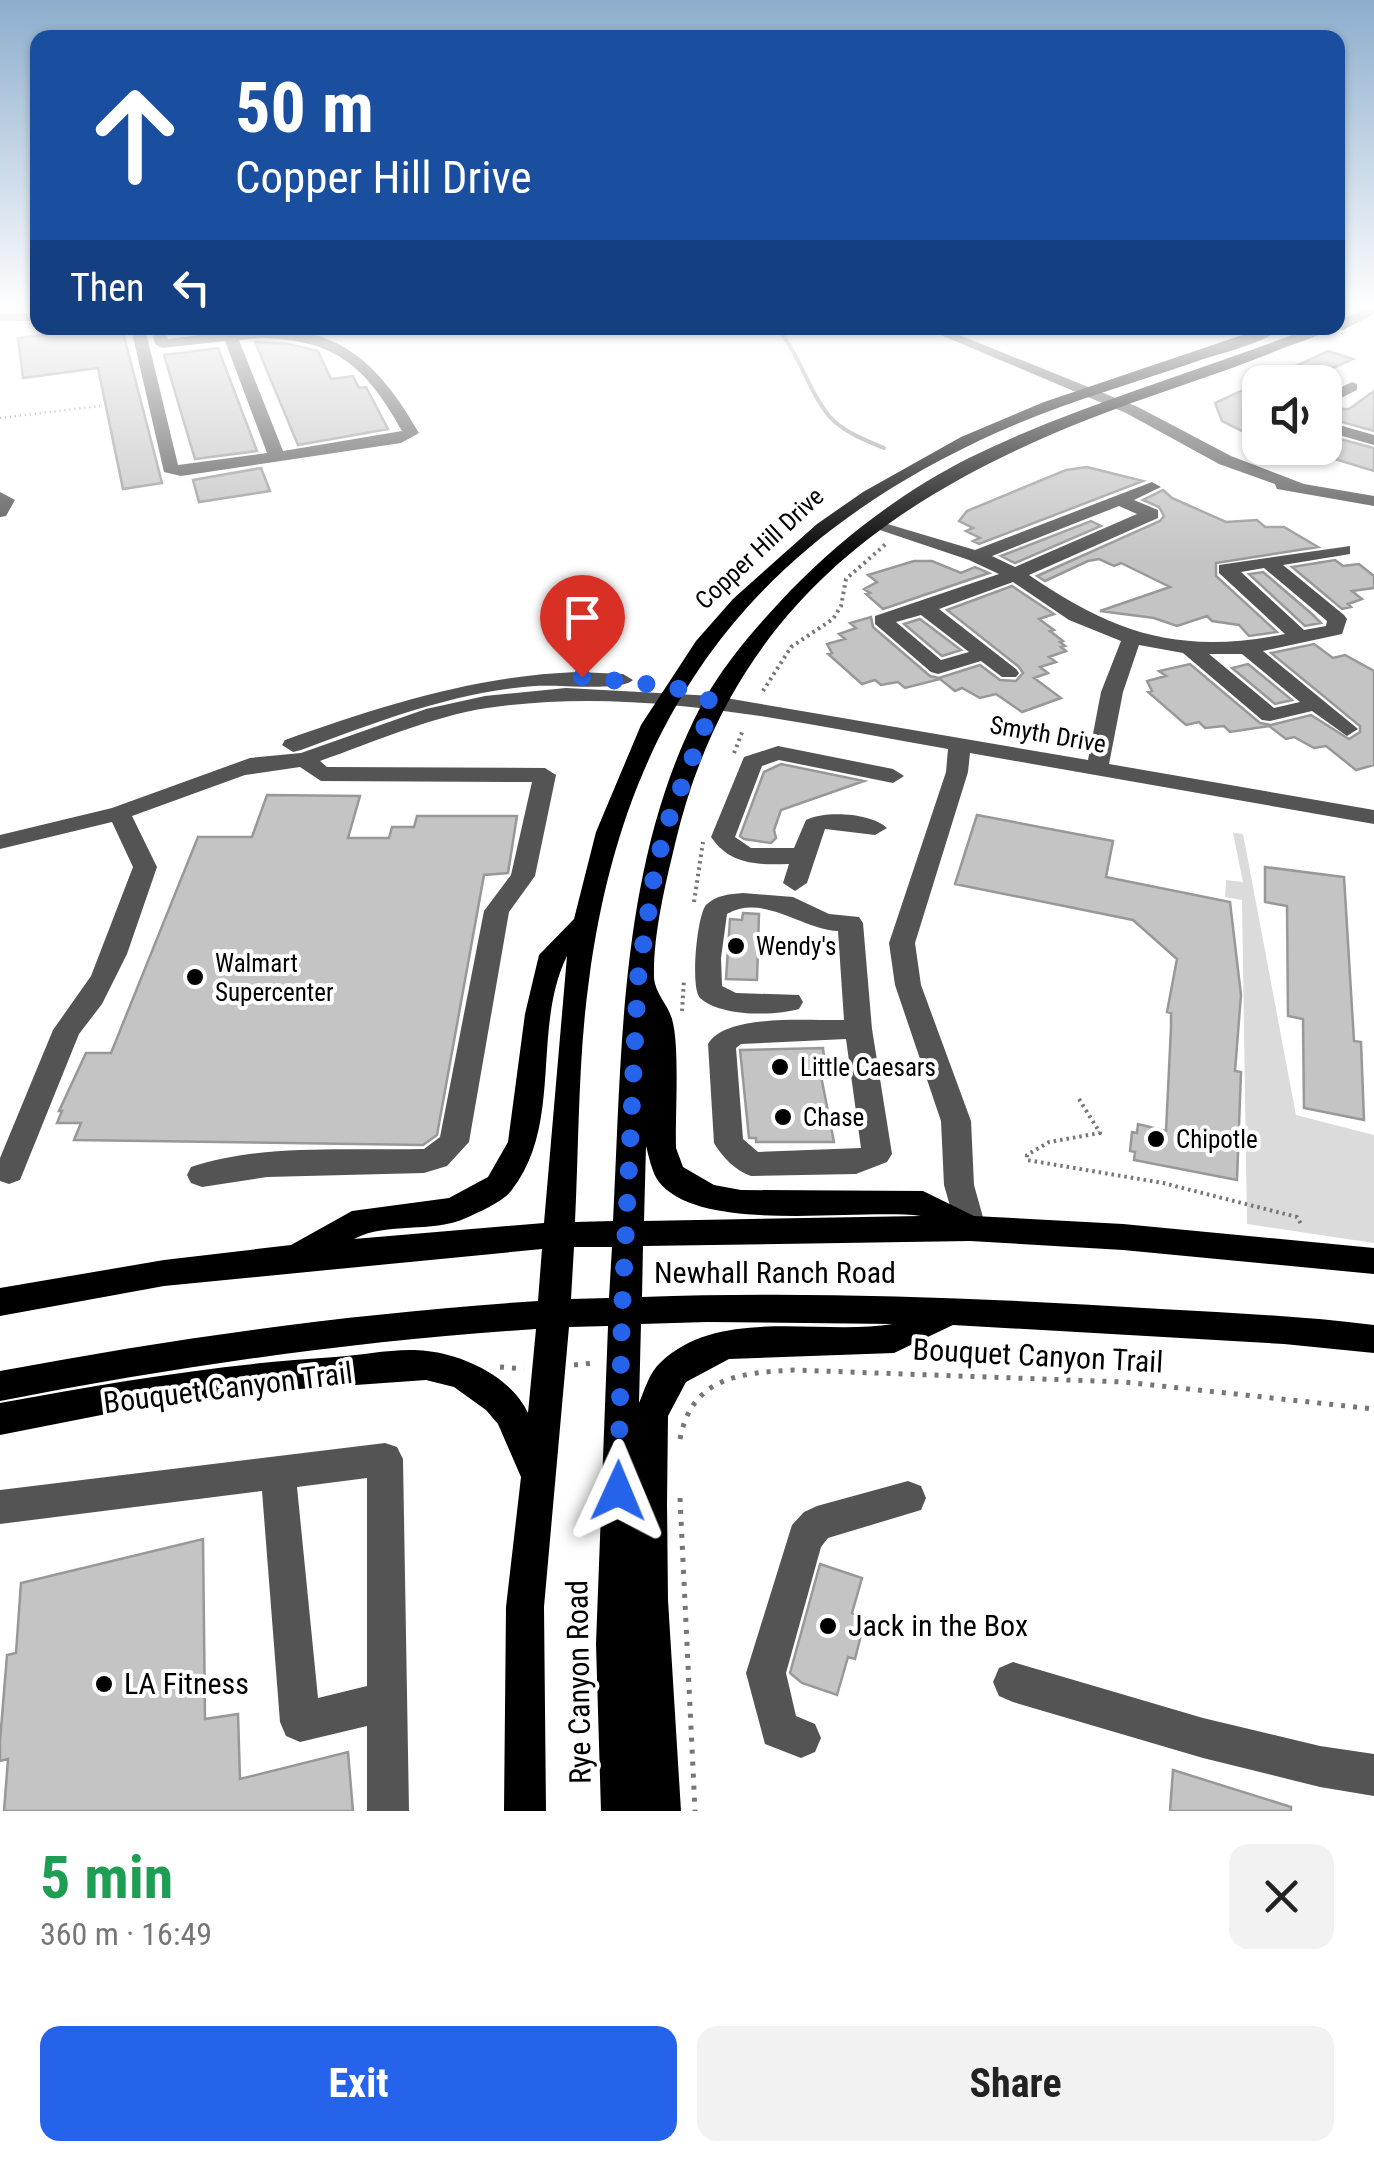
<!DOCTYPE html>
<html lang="en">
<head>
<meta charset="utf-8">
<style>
  :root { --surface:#fff; --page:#f2f2f2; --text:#222; --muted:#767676; --accent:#2563eb }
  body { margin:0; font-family:"Roboto Condensed",sans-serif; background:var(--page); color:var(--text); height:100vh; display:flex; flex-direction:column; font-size:38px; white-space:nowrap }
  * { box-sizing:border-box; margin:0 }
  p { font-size:32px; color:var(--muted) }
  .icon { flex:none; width:55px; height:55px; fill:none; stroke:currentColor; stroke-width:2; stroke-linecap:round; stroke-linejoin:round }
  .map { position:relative; height:1811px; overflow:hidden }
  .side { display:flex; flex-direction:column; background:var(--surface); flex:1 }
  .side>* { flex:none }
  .top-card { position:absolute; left:30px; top:30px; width:1315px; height:305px; border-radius:20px; box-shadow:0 2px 8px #0004; background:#1a4fa0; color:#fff; overflow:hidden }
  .tools { position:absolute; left:1242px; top:365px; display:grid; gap:20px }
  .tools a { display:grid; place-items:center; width:100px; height:100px; border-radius:20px; background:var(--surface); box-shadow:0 2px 8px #0004; font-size:50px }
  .pin { position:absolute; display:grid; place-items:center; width:85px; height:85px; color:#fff; margin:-102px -42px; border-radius:50% 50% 50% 0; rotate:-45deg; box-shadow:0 0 10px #0007 }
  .pin .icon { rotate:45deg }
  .me { position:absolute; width:110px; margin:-55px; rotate:1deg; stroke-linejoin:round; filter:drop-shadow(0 0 8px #0008) }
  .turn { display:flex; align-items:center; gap:35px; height:210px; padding:0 40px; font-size:45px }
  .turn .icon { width:130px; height:130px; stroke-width:2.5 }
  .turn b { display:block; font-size:70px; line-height:85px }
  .then { display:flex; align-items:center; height:95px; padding:0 40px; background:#0003; gap:20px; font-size:38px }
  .round { display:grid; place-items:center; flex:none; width:105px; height:105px; border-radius:20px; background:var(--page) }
  .overview { display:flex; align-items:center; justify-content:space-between; height:170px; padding:0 40px }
  h1 { font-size:60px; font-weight:700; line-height:75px; color:#1e9e55 }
  .action { display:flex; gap:20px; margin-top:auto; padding:20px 40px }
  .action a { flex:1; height:115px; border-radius:20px; background:var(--accent); color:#fff; font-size:40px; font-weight:700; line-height:115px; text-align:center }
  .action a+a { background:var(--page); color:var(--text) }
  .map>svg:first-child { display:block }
  .green { fill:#dbdbdb }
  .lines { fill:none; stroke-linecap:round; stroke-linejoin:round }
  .stream { stroke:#a2a2a2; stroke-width:4 }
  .building { fill:#c4c4c4; stroke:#989898; stroke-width:2.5 }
  .path-far2 { stroke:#767676; stroke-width:2.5; stroke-dasharray:1 4; stroke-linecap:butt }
  .path-far1 { stroke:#767676; stroke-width:4; stroke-dasharray:2.5 4; stroke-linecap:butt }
  .path { stroke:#767676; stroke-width:5; stroke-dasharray:4 8; stroke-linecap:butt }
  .minor { fill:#545454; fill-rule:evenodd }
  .major { fill:#000; fill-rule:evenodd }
  .route { stroke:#2563eb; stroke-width:18; stroke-dasharray:0 32.4 }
  .poi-dot { fill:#000; stroke:#fff; stroke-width:4 }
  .labels { text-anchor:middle; stroke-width:8; stroke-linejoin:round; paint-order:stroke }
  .street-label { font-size:25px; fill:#000; stroke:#fff }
  .poi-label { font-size:25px; fill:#000; stroke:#fff; text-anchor:start }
  .near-street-label { font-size:30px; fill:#000; stroke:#fff }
  .near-poi-label { font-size:30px; fill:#000; stroke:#fff; text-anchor:start }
</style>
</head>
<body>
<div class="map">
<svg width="1374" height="1811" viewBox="0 0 1374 1811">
  <rect width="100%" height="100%" fill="#fff"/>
  <path class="green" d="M1233 833 1243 834 1296 1115 1374 1135V1243L1247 1224 1242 900 1225 897 1226 880 1243 882Z"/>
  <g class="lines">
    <path class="stream" d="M777 328C802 357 811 400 835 422 849 434 867 441 884 448"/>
  </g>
  <path class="building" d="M101 328H119L123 332 162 483 123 489 98 368 23 378 18 338Z
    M255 342 288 344 318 351 331 379 353 376 359 388 366 387 388 429 298 445Z
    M218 348 257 451 195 459 164 355Z
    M1328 351 1353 359 1303 382H1260V440L1222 421 1215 403Z
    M1374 391V431L1328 418 1339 409H1349Z
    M1325 435 1374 448V471L1325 456Z
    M1087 467 1143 481 979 544 973 541 980 538 966 531 973 528 959 521 967 511 1066 470Z
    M261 468 270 491 199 502 193 480Z
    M1163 490 1172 498 1226 522 1257 520 1265 527H1284L1318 547 1216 563V576L1277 632 1249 636 1239 625 1212 621 1207 616 1177 626 1154 618 1100 611 1170 587 1121 563 1114 566 1099 559 1088 561 1045 581 1037 576 1160 521 1164 516 1159 507 1143 500Z
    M1091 521 1101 526 1015 563 1001 556Z
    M1335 560 1343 566 1359 564 1374 576V588L1352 591 1362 599 1348 604 1351 607 1342 609 1292 567Z
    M914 561H932L961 573 975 567 989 573 883 609 866 594 870 593 864 589 877 582 868 575Z
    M1263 572 1312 614 1321 623 1305 626 1249 574Z
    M1012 586 1054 614 1039 619 1054 630 1050 631 1063 641 1060 642 1065 646 1061 647 1066 651 1049 657 1056 662 1040 667 1048 673 1034 678 1061 698 1022 712 996 694 980 698 962 688 955 691 940 679 905 688 898 682 881 685 875 680 862 684 828 654 832 653 827 644 845 639 839 634 856 628 850 623 871 617 873 627 930 676 939 678 980 665 1000 680 1016 681 1023 673 1019 667 947 610Z
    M920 619 961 650 942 656 904 624Z
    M1314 644 1333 658 1345 655 1374 671V765L1356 770 1326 746 1314 748 1294 737 1286 739 1269 726 1230 732 1224 726 1205 728 1199 722 1186 725 1148 692 1152 691 1147 681 1166 676 1159 671 1190 664 1260 723 1271 725 1311 715 1349 739 1360 732V726L1271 653Z
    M1248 664 1292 700 1275 704 1232 668Z
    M781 764 864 781 781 810 774 830 776 838 771 843 744 839 740 836 764 772Z
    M267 795 360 796 348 838H389L392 827H414L417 816H517L508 873 484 875 437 1135 423 1145 74 1140 81 1123H57L62 1111H59L86 1053H111L198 837H252Z
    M977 815 1113 841 1106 877 1230 902 1241 995 1235 1071 1241 1072 1237 1180 1134 1160 1135 1152 1130 1151 1132 1132 1137 1133 1138 1124 1166 1131 1171 1028V1013L1167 1012 1177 959 1133 920 955 884Z
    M1265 867 1344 877 1354 1041 1361 1042 1364 1120 1304 1108 1303 1019 1288 1016 1287 906 1265 902Z
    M743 913 759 914 757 980 726 979 730 919 742 920Z
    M823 1048 826 1076H821L834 1142H756V1138H749L740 1050Z
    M203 1539 205 1719 238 1714 240 1779 348 1752 353 1811H4L8 1759 0 1761V1741L7 1655 16 1653 21 1583Z
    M820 1564 862 1578 852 1613 861 1617 856 1633 861 1635 855 1659 848 1657 837 1695 802 1683 790 1673Z
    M1173 1770 1291 1807V1811H1170Z"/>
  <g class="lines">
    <path class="path-far2" d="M0 418 100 406"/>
    <path class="path-far1" d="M763 691 791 647 833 619 841 606 846 579 887 543
      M734 753 743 730
      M694 902 703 842
      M682 1011 684 980
      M1079 1099 1100 1133 1049 1142 1027 1155V1160L1163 1183 1297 1217 1301 1224"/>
    <path class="path" d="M574 1365 594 1363
      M500 1367 524 1369
      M680 1439C692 1377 739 1373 794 1370L1124 1382 1374 1409
      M680 1498 695 1811"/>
    <path class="minor" d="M0 313H38V321H0Z
      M131 328H145L178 465 267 453 225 341 162 348 155 344 151 328H165L168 339C293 324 350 312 419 433L401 443 181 476 164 472ZM263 338C337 340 367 368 402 431L283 451 239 340Z
      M924 328H942L1138 407 1231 456 1304 484 1374 496V506L1277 489 1275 484 1219 464 1126 413Z
      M1352 382 1357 384V390L1325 406V395Z
      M1325 421 1374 435V445L1325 431Z
      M1152 482 1161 487 1134 500 1158 510V518L1029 575C1115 634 1180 655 1285 634L1219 573V565L1350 546V554L1283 565 1344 615 1347 619 1342 634 1263 651 1358 729 1347 736 1312 711 1270 721 1262 720 1183 653 1139 645 1123 692 1109 764 1374 810V824L970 753 968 772 915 943 921 985 971 1121 974 1185 986 1228 981 1237 970 1241 959 1237 944 1185 941 1121 895 985 889 943 946 772 948 749C797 723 641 685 487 708 430 717 374 742 320 761L327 767 545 768 556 775 535 876 509 912 469 1142 447 1166 424 1173 267 1177 202 1187 191 1183 187 1175 191 1167C264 1143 349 1151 424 1149L440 1137 484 911 511 875 532 782 321 781 300 767 245 775 132 816 157 867 127 954 102 1004 79 1034 20 1180 9 1184 0 1181V1158L53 1030 91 976 133 867 112 822 0 849V835L112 808 250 758 301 753 426 709 485 696 566 688 714 696 1088 760 1101 692 1121 641 1069 620 1013 582 939 609 1016 669 1019 673 1016 677H1002L981 661 938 674 931 672 875 624V616L999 574 969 560 865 525 874 520 975 550ZM1119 506 1137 514 1015 567 992 556ZM1264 568 1327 621 1326 626 1304 630 1241 572ZM921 615 969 652 941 660 896 622ZM1209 654H1242L1300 702 1274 708Z
      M0 492 15 500 6 516 0 517Z
      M577 672 623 674 633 680C621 692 556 684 534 686 453 692 377 722 301 750L293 752 282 745 285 740C381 706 474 676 577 672Z
      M778 746 893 769 904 776 893 783 779 760 762 766 735 837 751 848H794L806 820C825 810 872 813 887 828L875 835 825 829 807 883 795 891 783 883 789 864C758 865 730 865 711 837L744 757Z
      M743 893 793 897 829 914 859 917 863 923 872 1029 892 1154 887 1162 856 1174 751 1176C736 1171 722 1157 714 1143L708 1044C726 1013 810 1021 844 1020L838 931C803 930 763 893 727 914L721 958 722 986 736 993 799 995 803 1002 799 1009C774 1016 721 1017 700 998 690 988 697 915 706 905 716 895 730 894 743 893ZM846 1039 861 1148 758 1152 743 1139 736 1048 741 1044Z
      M385 1443 397 1447 403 1459 409 1811H367V1726L300 1742 286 1736 280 1722 262 1491 0 1524V1490ZM367 1478V1686L318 1698 297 1487Z
      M908 1481 921 1486 926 1498 921 1510 828 1538 821 1547 786 1673 796 1716 815 1724 821 1738 815 1752 801 1758 765 1744 746 1673 792 1525 804 1512 817 1506Z
      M1013 1662 1203 1718 1320 1746 1374 1754V1796L1320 1787 1203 1758 1013 1702 999 1696 993 1682 999 1668Z"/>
    <path class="major" d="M1364 308H1374V314L1343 330 1331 328H1338V322Z
      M1263 328H1282C1260 345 1224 352 1198 361 1131 384 1063 403 998 432 753 542 624 713 589 980 578 1059 579 1142 575 1222L613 1221C622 1049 619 861 702 704 725 662 757 626 790 591 843 537 903 491 971 457 1079 404 1198 372 1310 328H1328C1317 338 1296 343 1281 349 1218 375 1152 394 1089 419 881 501 728 617 675 844 665 886 653 935 654 978 655 993 668 1005 672 1019 680 1046 675 1116 676 1148L683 1167 714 1185 741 1190 923 1191 974 1216 1123 1224 1374 1248V1274L1123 1250 970 1241 643 1246 642 1297C815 1291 988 1298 1161 1309 1232 1313 1303 1316 1374 1325V1353L1284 1344 953 1325 894 1353 729 1359 686 1382 668 1416 667 1504 668 1600 681 1811H601L596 1644 608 1326 569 1327 544 1607 546 1811H504L506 1607 521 1477 498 1424 486 1410 454 1387 426 1380 257 1392 152 1405 0 1435V1403C112 1382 222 1364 335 1357 364 1355 399 1347 427 1351 465 1355 512 1378 528 1413L536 1329C355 1341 178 1366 0 1401V1371C179 1337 357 1313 538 1301L542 1249 164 1286 0 1316V1288L164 1260 291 1245 352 1211 449 1198 488 1177 508 1142 525 1014 539 955 574 919 596 832 641 725 696 641 733 599 817 524 863 492 961 437 1044 402ZM567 956 544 1223 354 1239C388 1221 431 1234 466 1218 479 1212 502 1202 511 1191 564 1124 531 1029 567 956ZM646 1146C649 1157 652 1173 659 1182 701 1235 858 1208 921 1216L644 1221ZM574 1247H612L609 1298 571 1299ZM707 1322 893 1324C821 1336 720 1306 661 1362 649 1373 645 1389 639 1403L641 1324Z"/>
  </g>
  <linearGradient id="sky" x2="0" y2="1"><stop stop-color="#8cadcc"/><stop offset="0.55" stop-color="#fff"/><stop offset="1" stop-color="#fff" stop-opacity="0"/></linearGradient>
  <rect width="1374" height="561" fill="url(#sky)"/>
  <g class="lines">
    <path class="route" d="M582 677 674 687 714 702 667 824 655 870 638 978 622 1311 618 1491"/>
  </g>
  <g class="poi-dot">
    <circle cx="736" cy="946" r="10"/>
    <circle cx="195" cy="977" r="10"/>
    <circle cx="780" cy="1067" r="10"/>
    <circle cx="783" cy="1117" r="10"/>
    <circle cx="1156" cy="1139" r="10"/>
    <circle cx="828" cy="1626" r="10"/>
    <circle cx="104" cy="1684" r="10"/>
  </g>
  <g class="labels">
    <g class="street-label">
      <text transform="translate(759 548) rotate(-43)" y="9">Copper Hill Drive</text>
      <text transform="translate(1048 734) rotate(10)" y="9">Smyth Drive</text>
    </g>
    <g class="poi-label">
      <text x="756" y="955">Wendy's</text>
      <text x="215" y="972">Walmart<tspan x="215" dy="29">Supercenter</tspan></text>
      <text x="800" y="1076">Little Caesars</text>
      <text x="803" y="1126">Chase</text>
      <text x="1176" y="1148">Chipotle</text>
    </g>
    <g class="near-street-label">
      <text x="775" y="1283">Newhall Ranch Road</text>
      <text transform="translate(1038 1356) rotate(3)" y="10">Bouquet Canyon Trail</text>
      <text transform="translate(228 1388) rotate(-7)" y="10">Bouquet Canyon Trail</text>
      <text transform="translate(579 1682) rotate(-91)" y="10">Rye Canyon Road</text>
    </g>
    <g class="near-poi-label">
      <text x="848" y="1636">Jack in the Box</text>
      <text x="124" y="1694">LA Fitness</text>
    </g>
  </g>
</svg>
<div class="tools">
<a><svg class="icon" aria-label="sound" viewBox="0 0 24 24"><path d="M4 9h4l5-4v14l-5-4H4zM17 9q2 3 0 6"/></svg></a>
</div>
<div class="pin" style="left:582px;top:677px;background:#d93025"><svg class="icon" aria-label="arrive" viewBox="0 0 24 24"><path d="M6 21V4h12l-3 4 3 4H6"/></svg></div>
<svg class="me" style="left:618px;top:1491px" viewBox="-20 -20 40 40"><path d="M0-17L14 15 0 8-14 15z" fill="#2563eb" stroke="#fff" stroke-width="4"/></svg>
<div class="top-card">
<div class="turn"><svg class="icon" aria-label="ahead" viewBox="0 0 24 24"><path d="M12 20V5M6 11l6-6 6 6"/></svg><div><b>50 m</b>Copper Hill Drive</div></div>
<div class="then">Then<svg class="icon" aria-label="left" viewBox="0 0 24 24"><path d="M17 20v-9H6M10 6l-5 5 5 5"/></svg></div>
</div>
</div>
<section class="side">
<div class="overview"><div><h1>5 min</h1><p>360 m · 16:49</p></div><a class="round"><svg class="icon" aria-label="close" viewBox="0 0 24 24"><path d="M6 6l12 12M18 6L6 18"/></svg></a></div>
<div class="action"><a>Exit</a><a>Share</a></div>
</section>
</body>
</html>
